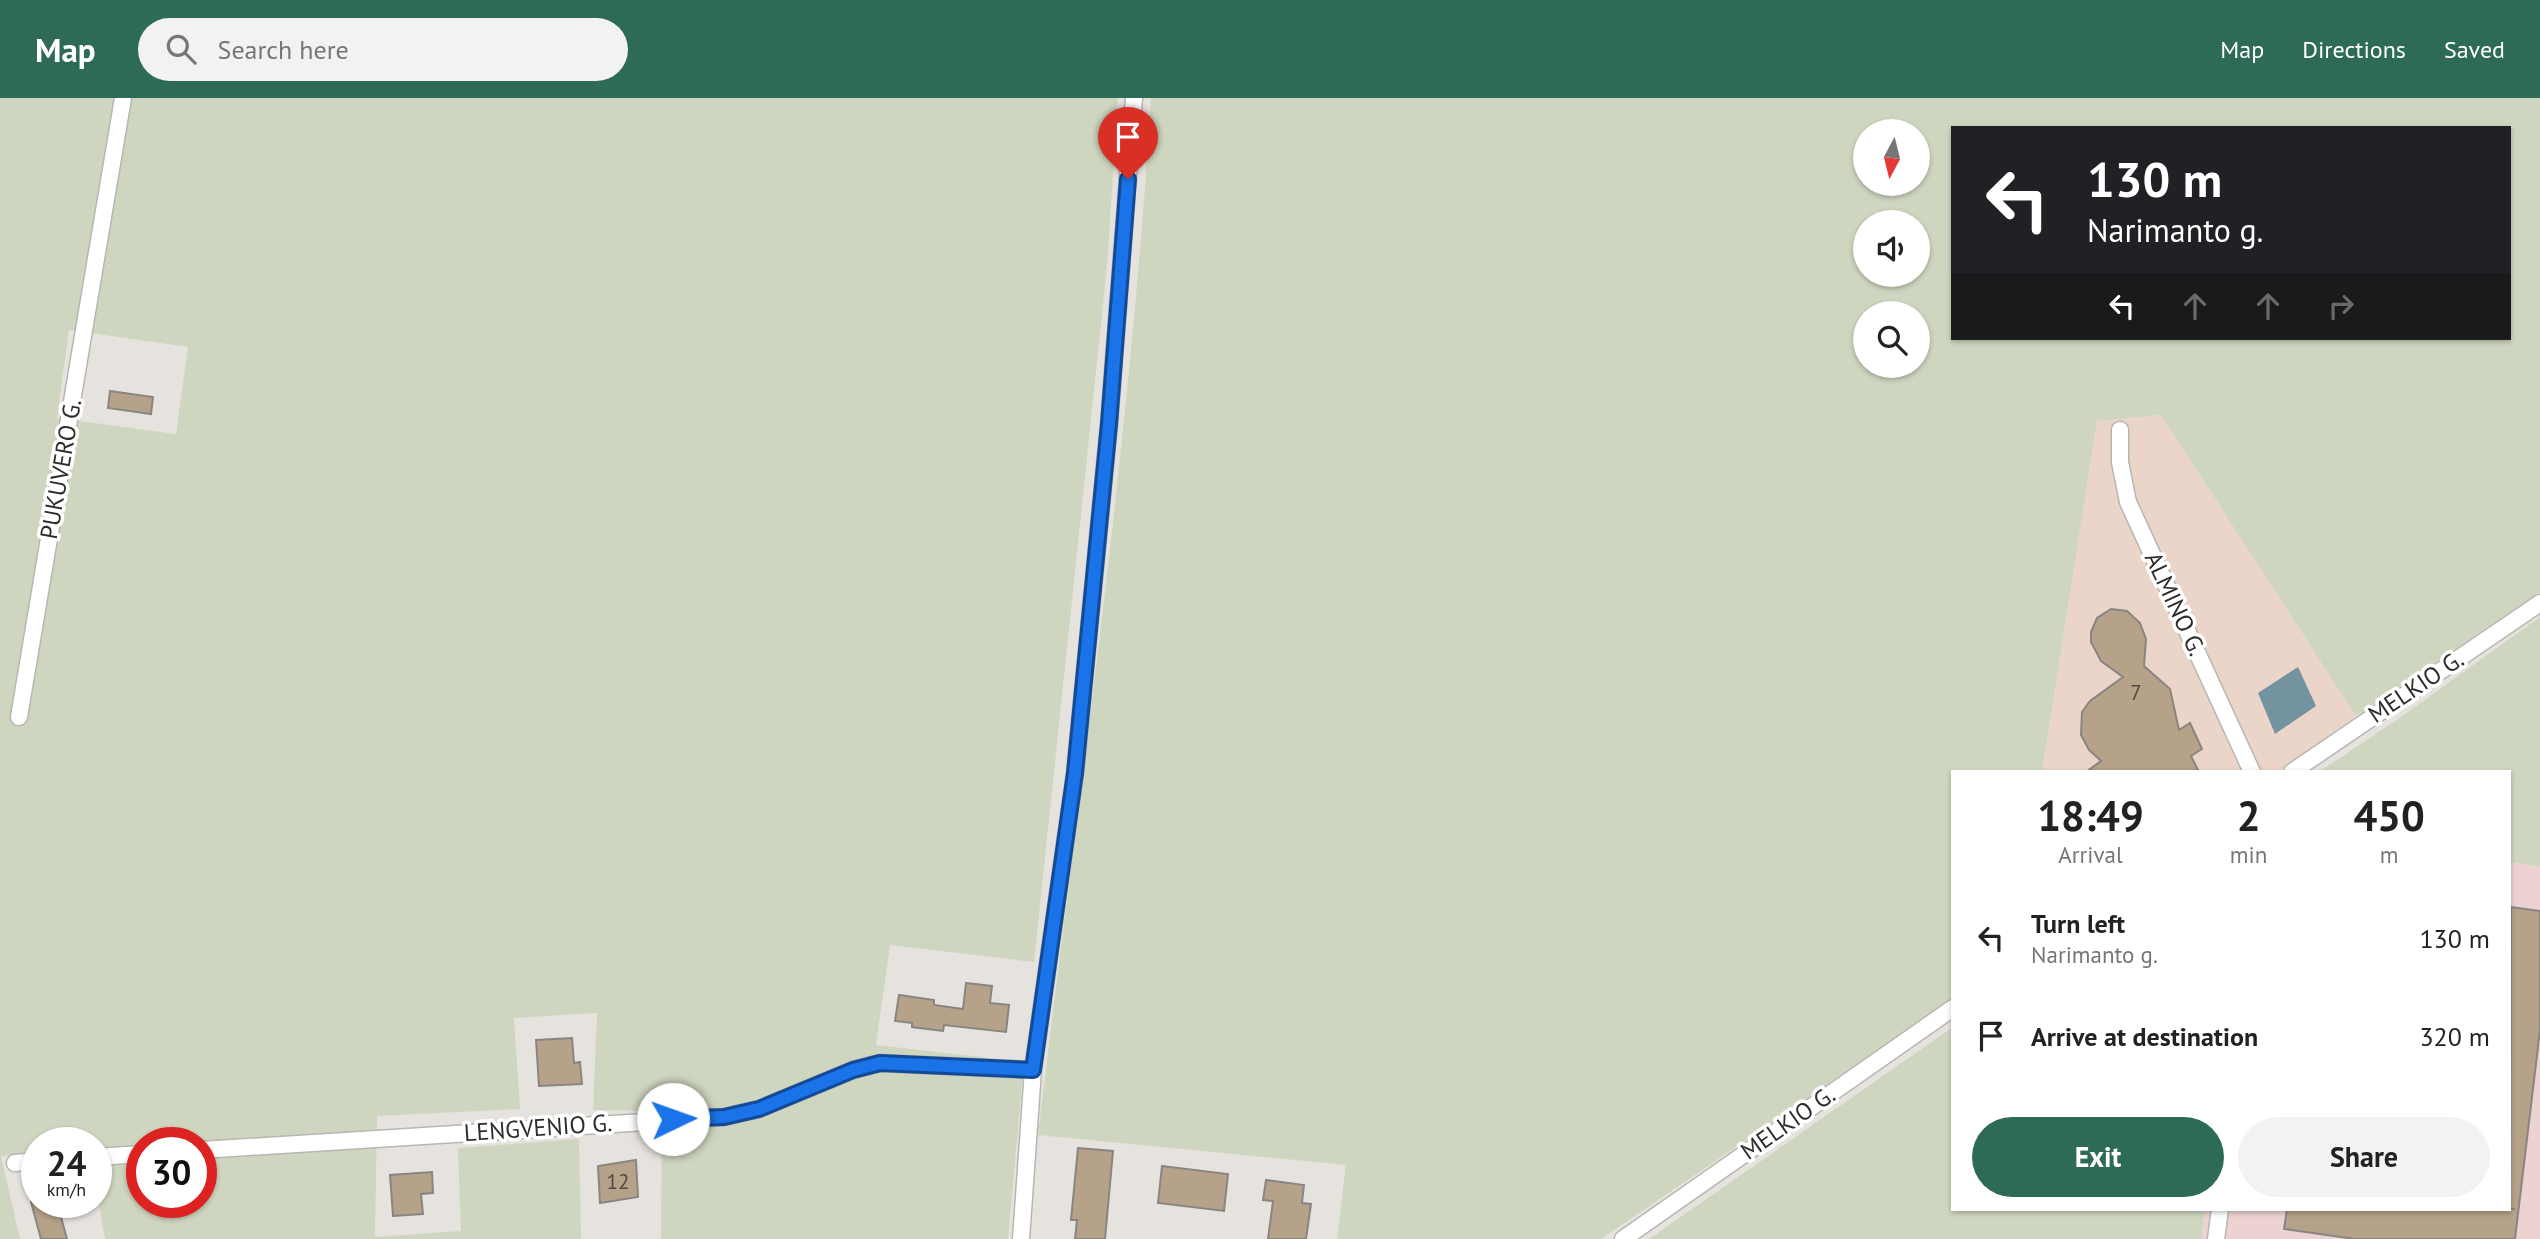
<!DOCTYPE html>
<html lang="en">
<head>
<meta charset="utf-8">
<style>
  :root { --surface:#fff; --page:#f2f2f2; --text:#222; --muted:#767676; --accent:#2d6b58 }
  body { margin:0; font-family:"PT Sans",sans-serif; background:var(--page); color:var(--text); height:100vh; display:flex; flex-direction:column; font-size:26px; white-space:nowrap }
  * { box-sizing:border-box; margin:0 }
  p { font-size:23px; color:var(--muted) }
  .icon { flex:none; width:38px; height:38px; fill:none; stroke:currentColor; stroke-width:2; stroke-linecap:round; stroke-linejoin:round }
  .map { position:relative; flex:1; overflow:hidden }
  .panel { position:absolute; left:1951px; top:672px; width:560px; height:441px; display:flex; flex-direction:column; background:var(--surface); border-radius:0px; box-shadow:0 2px 5px #0004 }
  .panel>* { flex:none }
  .banner { position:absolute; left:1951px; top:28px; width:560px; height:214px; border-radius:0px; box-shadow:0 2px 5px #0004; background:#202124; color:#fff; overflow:hidden }
  .needle { width:46px; rotate:187deg }
  .fabs { position:absolute; left:1853px; top:21px; display:grid; gap:14px }
  .fabs a { display:grid; place-items:center; width:77px; height:77px; border-radius:50%; background:var(--surface); box-shadow:0 2px 5px #0004; font-size:35px }
  .speed { position:absolute; left:21px; top:1029px; display:flex; gap:14px; font-size:35px; font-weight:700; text-align:center }
  .speed>* { display:grid; place-content:center; width:91px; height:91px; border-radius:50%; background:var(--surface); box-shadow:0 2px 5px #0004; line-height:1 }
  .speed small { font-size:18px; font-weight:400 }
  .speed .limit { border:10px solid #d22; background:#fff; color:#111 }
  .pin { position:absolute; display:grid; place-items:center; width:60px; height:60px; color:#fff; margin:-72px -30px; border-radius:50% 50% 50% 0; rotate:-45deg; box-shadow:0 0 7px #0007 }
  .pin .icon { rotate:45deg }
  .me { position:absolute; width:77px; margin:-38px; rotate:87deg; stroke-linejoin:round; filter:drop-shadow(0 0 5px #0008) }
  .turn { display:flex; align-items:center; gap:24px; height:147px; padding:0 21px; font-size:32px }
  .turn .icon { width:91px; height:91px; stroke-width:2.5 }
  .turn b { display:block; font-size:49px; line-height:60px }
  .lanes { display:flex; align-items:center; height:66px; padding:0 21px; background:#0003; justify-content:center; gap:35px; direction:ltr }
  .lanes .off { opacity:.35 }
  .eta { display:flex; justify-content:space-evenly; align-items:center; height:119px; text-align:center }
  .eta b { font-size:42px; font-weight:700; line-height:49px }
  .action { display:flex; gap:14px; margin-top:auto; padding:14px 21px }
  .action a { flex:1; height:80px; border-radius:42px; background:var(--accent); color:#fff; font-size:28px; font-weight:700; line-height:80px; text-align:center }
  .action a+a { background:var(--page); color:var(--text) }
  ul { padding:0; list-style:none }
  li { display:flex; align-items:center; gap:21px; height:98px; padding:0 21px }
  li div { flex:1 }
  li b { display:block; font-size:26px }
  li em { font-style:normal }
  header { display:flex; align-items:center; gap:42px; box-sizing:border-box; height:98px; padding:0 35px; background:var(--accent); color:#fff }
  header strong { font-size:33px }
  nav { display:flex; gap:38px; margin-inline-start:auto; font-size:24px }
  .search { width:490px; height:63px; background:var(--page); display:flex; align-items:center; gap:18px; box-sizing:border-box; padding:0 24px; border-radius:38px; color:var(--muted); font-size:26px }
  .map>svg:first-child { display:block }
  .commercial { fill:#ebd5c8 }
  .industrial { fill:#edd2d2 }
  .green { fill:#cfd6bf; fill-rule:evenodd }
  .water { fill:#7393a1 }
  .building { fill:#b6a189; stroke:#888582; stroke-width:2 }
  .lines { fill:none; stroke-linecap:round; stroke-linejoin:round }
  .street-casing { stroke:#b9b6b2; stroke-width:19 }
  .street { stroke:#fff; stroke-width:16 }
  .route-casing { stroke:#114b97; stroke-width:18 }
  .route { stroke:#1a73e8; stroke-width:12 }
  .labels { text-anchor:middle; stroke-width:7; stroke-linejoin:round; paint-order:stroke }
  .number-label { font-size:21px; fill:#4f4942 }
  .street-label { font-size:24px; fill:#2d2c2a; stroke:#fff }
</style>
</head>
<body>
<header>
<strong>Map</strong>
<div class="search"><svg class="icon" aria-label="search" viewBox="0 0 24 24"><circle cx="10" cy="10" r="6"/><path d="M15 15l6 6"/></svg>Search here</div>
<nav><a>Map</a><a>Directions</a><a>Saved</a></nav>
</header>
<div class="map">
<svg width="2540" height="1141" viewBox="0 0 2540 1141">
  <rect width="100%" height="100%" fill="#e6e3df"/>
  <path class="commercial" d="M2161 317 2356 618 2277 674H2042L2097 323Z"/>
  <path class="industrial" d="M2510 764 2540 769V1141H2201L2205 1111H2510Z"/>
  <path class="green" d="M0 0H1118L1107 169 1034 864 890 847 876 947 1024 964 1008 1141H661L662 1013 593 1012 597 915 514 920 520 1011 377 1018 375 1139 461 1133 458 1050 579 1041 581 1141H105L96 1089V1045H37V1055L1 1058 20 1141H0ZM69 232 188 249 176 336 57 320ZM142 1045H201V1104H142Z
    M1151 0H2540V494L2356 618 2161 317 2097 323 2042 674H1953V901L1601 1141H1337L1346 1067 1038 1037C1079 691 1130 347 1151 0ZM1953 30H2510V240H1953ZM1866 33H1918V86H1866ZM1866 124H1918V177H1866ZM1866 215H1918V268H1866Z
    M2540 519V769L2510 764V674H2319L2398 621Z
    M1953 929V1111H2205L2201 1141H1649Z"/>
  <path class="water" d="M2298 569 2316 608 2275 636 2258 595Z"/>
  <path class="building" d="M110 293 153 299 151 316 108 310Z
    M2111 511 2127 513 2140 525 2146 541 2144 568 2170 591 2179 632 2190 625 2202 651 2191 658 2199 674H2086L2101 663 2089 652 2081 637 2082 614 2090 603 2123 579 2101 563 2091 544V534L2097 520Z
    M2511 809 2540 813V932L2515 1141H2355L2284 1131 2287 1111H2515H2510Z
    M966 885 992 888 990 905 1009 907 1006 934 944 927 943 933 912 929V925L895 923 899 897 934 902V907L963 911Z
    M572 940 574 965 580 964 582 986 539 988 536 942Z
    M1078 1050 1113 1053 1105 1141H1075L1077 1122H1071Z
    M636 1062 638 1099 600 1105 598 1068Z
    M1162 1068 1228 1076 1224 1113 1158 1105Z
    M432 1074 433 1095 421 1096 423 1116 393 1118 390 1077Z
    M1266 1082 1304 1087 1302 1105 1311 1106 1306 1141H1268L1273 1103 1263 1102Z
    M31 1104H57L67 1141H41Z"/>
  <g class="lines">
    <g class="street-casing">
      <path id="street" d="M2120 332V364L2128 404 2252 674
        M19 619 123 0
        M2292 674 2540 505
        M201 1052 724 1019 759 1011 853 972 880 965 1033 972
        M96 1059 142 1056
        M15 1065 37 1063
        M1021 1141 1033 972 1075 675 1109 326 1134 0
        M1623 1141 1953 910
        M2216 1141 2220 1111"/>
    </g>
    <use href="#street" class="street"/>
  </g>
  <g class="lines">
    <g class="route-casing">
      <path id="route" d="M673 1021 724 1019 759 1011 853 972 880 965 1033 972 1075 675 1109 326 1128 81"/>
    </g>
    <use href="#route" class="route"/>
  </g>
  <g class="labels">
    <g class="number-label">
      <text x="2136" y="602">7</text>
      <text x="618" y="1091">12</text>
    </g>
    <g class="street-label">
      <text transform="translate(61 371) rotate(-80)" y="8">PUKUVERO G.</text>
      <text transform="translate(2175 506) rotate(65)" y="8">ALMINO G.</text>
      <text transform="translate(2416 589) rotate(-34)" y="8">MELKIO G.</text>
      <text transform="translate(1788 1025) rotate(-35)" y="8">MELKIO G.</text>
      <text transform="translate(538 1030) rotate(-4)" y="8">LENGVENIO G.</text>
    </g>
  </g>
</svg>
<div class="fabs">
<a><svg class="needle" viewBox="-14 -14 28 28"><path d="M0-13l5 13h-10z" fill="#e53935"/><path d="M0 13l5-13h-10z" fill="#767676"/></svg></a>
<a><svg class="icon" aria-label="sound" viewBox="0 0 24 24"><path d="M4 9h4l5-4v14l-5-4H4zM17 9q2 3 0 6"/></svg></a>
<a><svg class="icon" aria-label="search" viewBox="0 0 24 24"><circle cx="10" cy="10" r="6"/><path d="M15 15l6 6"/></svg></a>
</div>
<div class="speed"><div>24<small>km/h</small></div><div class="limit">30</div></div>
<div class="pin" style="left:1128px;top:81px;background:#d93025"><svg class="icon" aria-label="arrive" viewBox="0 0 24 24"><path d="M6 21V4h12l-3 4 3 4H6"/></svg></div>
<svg class="me" style="left:673px;top:1021px" viewBox="-20 -20 40 40"><circle r="19" fill="#fff"/><path d="M0-13L10 11 0 6-10 11z" fill="#1a73e8"/></svg>
<div class="banner">
<div class="turn"><svg class="icon" aria-label="left" viewBox="0 0 24 24"><path d="M17 20v-9H6M10 6l-5 5 5 5"/></svg><div><b>130 m</b>Narimanto g.</div></div>
<div class="lanes"><svg class="icon" aria-label="left" viewBox="0 0 24 24"><path d="M17 20v-9H6M10 6l-5 5 5 5"/></svg><svg class="icon off" aria-label="ahead" viewBox="0 0 24 24"><path d="M12 20V5M6 11l6-6 6 6"/></svg><svg class="icon off" aria-label="ahead" viewBox="0 0 24 24"><path d="M12 20V5M6 11l6-6 6 6"/></svg><svg class="icon off" aria-label="right" viewBox="0 0 24 24"><path d="M7 20v-9h11M14 6l5 5-5 5"/></svg></div>
</div>
<section class="panel">
<div class="eta">
<div><b>18:49</b><p>Arrival</p></div>
<div><b>2</b><p>min</p></div>
<div><b>450</b><p>m</p></div>
</div>
<ul>
<li><svg class="icon" aria-label="left" viewBox="0 0 24 24"><path d="M17 20v-9H6M10 6l-5 5 5 5"/></svg><div><b>Turn left</b><p>Narimanto g.</p></div><em>130 m</em></li>
<li><svg class="icon" aria-label="arrive" viewBox="0 0 24 24"><path d="M6 21V4h12l-3 4 3 4H6"/></svg><div><b>Arrive at destination</b></div><em>320 m</em></li>
</ul>
<div class="action"><a>Exit</a><a>Share</a></div>
</section>
</div>
</body>
</html>
